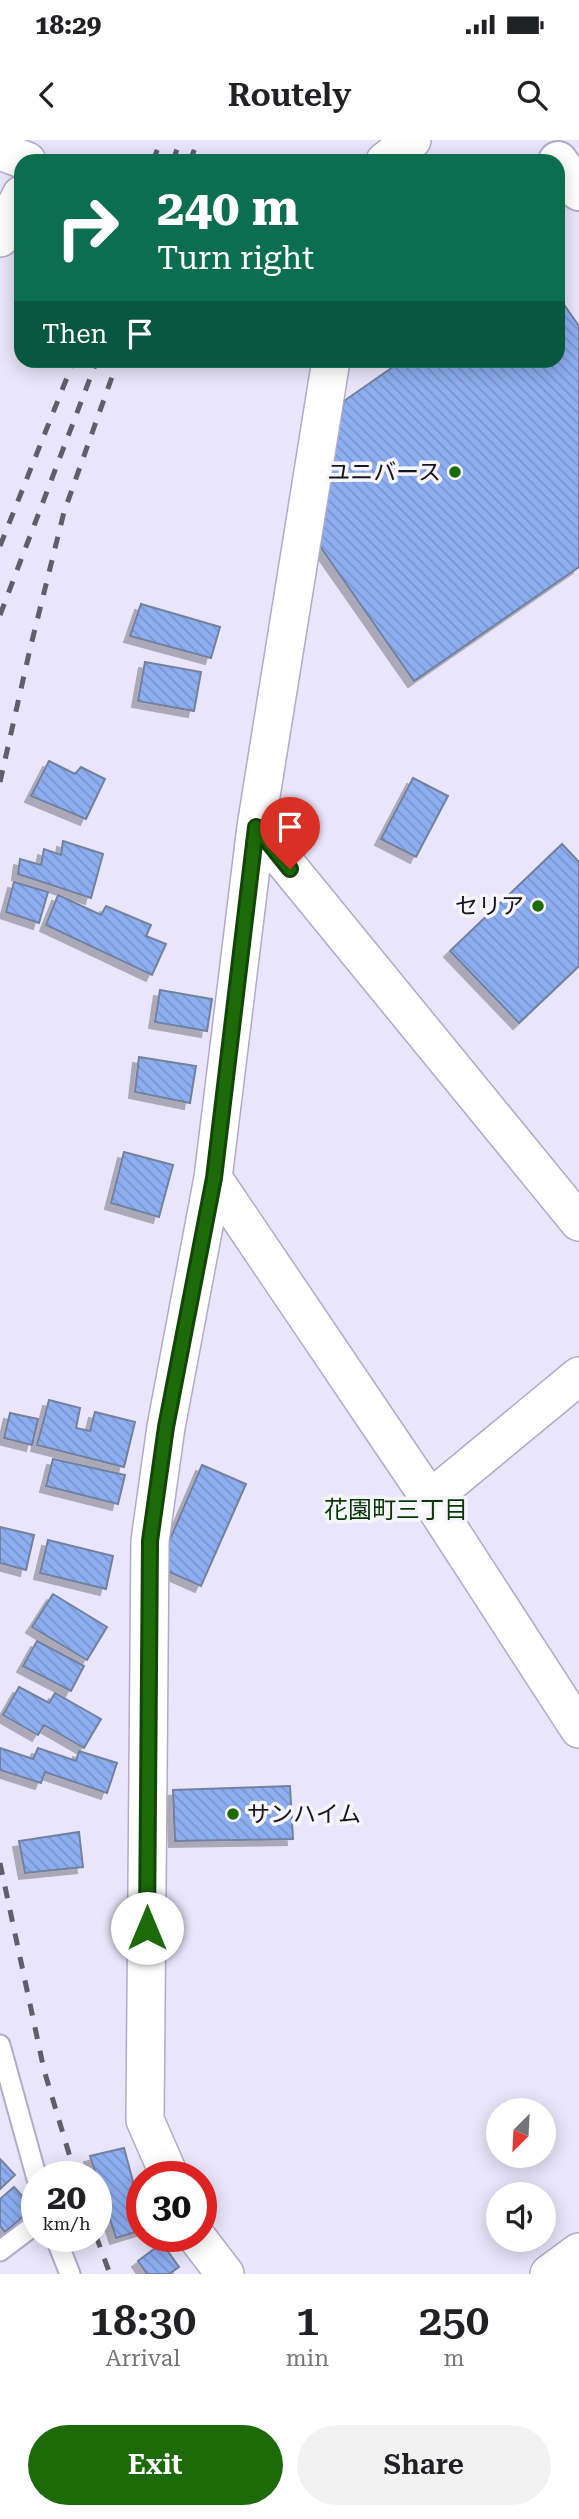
<!DOCTYPE html>
<html lang="en">
<head>
<meta charset="utf-8">
<style>
  :root { --surface:#fff; --page:#f2f2f2; --text:#202124; --muted:#757577; --accent:#1c6a0a }
  body { margin:0; font-family:"Roboto Serif","Noto Sans JP",serif; background:var(--page); color:var(--text); height:100vh; display:flex; flex-direction:column; font-size:26px; white-space:nowrap }
  * { box-sizing:border-box; margin:0 }
  p { font-size:23px; color:var(--muted) }
  .icon { flex:none; width:38px; height:38px; fill:none; stroke:currentColor; stroke-width:2; stroke-linecap:round; stroke-linejoin:round }
  .map { position:relative; height:2134px; overflow:hidden }
  .drawer { display:flex; flex-direction:column; background:var(--surface); flex:1 }
  .drawer>* { flex:none }
  .guide { position:absolute; left:14px; top:14px; width:551px; height:214px; border-radius:21px; box-shadow:0 4px 18px #0003; background:#0b6e4f; color:#fff; overflow:hidden }
  .needle { width:46px; rotate:204deg }
  .controls { position:absolute; left:486px; top:1958px; display:grid; gap:14px }
  .controls a { display:grid; place-items:center; width:70px; height:70px; border-radius:50%; background:var(--surface); box-shadow:0 4px 18px #0003; font-size:35px }
  .speed { position:absolute; left:21px; top:2021px; display:flex; gap:14px; font-size:35px; font-weight:700; text-align:center }
  .speed>* { display:grid; place-content:center; width:91px; height:91px; border-radius:50%; background:var(--surface); box-shadow:0 4px 18px #0003; line-height:1 }
  .speed small { font-size:18px; font-weight:400 }
  .speed .limit { border:10px solid #d22; background:#fff; color:#111 }
  .pin { position:absolute; display:grid; place-items:center; width:60px; height:60px; color:#fff; margin:-72px -30px; border-radius:50% 50% 50% 0; rotate:-45deg; box-shadow:0 0 7px #0007 }
  .pin .icon { rotate:45deg }
  .me { position:absolute; width:77px; margin:-38px; rotate:0deg; stroke-linejoin:round; filter:drop-shadow(0 0 5px #0008) }
  .turn { display:flex; align-items:center; gap:24px; height:147px; padding:0 28px; font-size:32px }
  .turn .icon { width:91px; height:91px; stroke-width:2.5 }
  .turn b { display:block; font-size:49px; line-height:60px }
  .then { display:flex; align-items:center; height:66px; padding:0 28px; background:#0003; gap:14px; font-size:26px }
  .eta { display:flex; justify-content:space-evenly; align-items:center; height:119px; text-align:center }
  .eta b { font-size:42px; font-weight:600; line-height:49px }
  .primary-button { display:flex; gap:14px; margin-top:auto; padding:14px 28px }
  .primary-button a { flex:1; height:80px; border-radius:42px; background:var(--accent); color:#fff; font-size:28px; font-weight:600; line-height:80px; text-align:center }
  .primary-button a+a { background:var(--page); color:var(--text) }
  .status { display:flex; justify-content:space-between; align-items:center; height:49px; padding:0 35px; background:var(--surface); direction:ltr }
  .status svg { height:19px; fill:currentColor }
  header { display:flex; justify-content:space-between; align-items:center; height:91px; padding:0 28px; background:var(--surface); font-size:32px; font-weight:600 }
  .map>svg:first-child { display:block }
  .building { fill:url(#building-back-hatch); stroke:#73819d; stroke-width:2; filter:url(#shadow) }
  .lines { fill:none; stroke-linecap:round; stroke-linejoin:round }
  .lane-casing { stroke:#b1aacb; stroke-width:23 }
  .street-casing { stroke:#b1aacb; stroke-width:40 }
  .highway-casing { stroke:#b1aacb; stroke-width:42 }
  .lane { stroke:#fff; stroke-width:19 }
  .street { stroke:#fff; stroke-width:37 }
  .highway { stroke:#fff; stroke-width:38 }
  .rail { stroke:#605e6c; stroke-width:5; stroke-dasharray:12 12; stroke-linecap:butt }
  .route-casing { stroke:#124506; stroke-width:18 }
  .route { stroke:#1c6a0a; stroke-width:12 }
  .poi-dot { fill:#1c6a0a; stroke:#f6f5fc; stroke-width:2.5 }
  .labels { text-anchor:middle; stroke-width:7; stroke-linejoin:round; paint-order:stroke }
  .poi-label { font-size:23px; fill:#171520; stroke:#f6f5fc; text-anchor:end }
  .neighbourhood-label { font-size:24px; fill:#053800; stroke:#f6f5fc }
</style>
</head>
<body>
<div class="status"><b>18:29</b><svg viewBox="0 0 49 12"><path d="M0 12V9h3v3zM5 12V6h3v6zM10 12V3h3v9zM15 12V0h3v12zM26 1h20v11H26zM47 4h2v5h-2z"/></svg></div>
<header><svg class="icon" aria-label="back" viewBox="0 0 24 24"><path d="M15 5l-7 7 7 7"/></svg>Routely<svg class="icon" aria-label="search" viewBox="0 0 24 24"><circle cx="10" cy="10" r="6"/><path d="M15 15l6 6"/></svg></header>
<div class="map">
<svg width="579" height="2134" viewBox="0 0 579 2134">
  <defs>
    <pattern id="building-back-hatch" width="6" height="6" patternUnits="userSpaceOnUse" patternTransform="scale(1.75)"><rect width="6" height="6" fill="#8daef1"/><path d="M-1 5l2 2M0 0l6 6M5-1l2 2" fill="none" stroke="#7995ce"/></pattern>
    <filter id="shadow"><feDropShadow dx="-6" dy="6" stdDeviation="0" flood-color="#0004"/></filter>
  </defs>
  <rect width="100%" height="100%" fill="#e9e5fa"/>
  <path class="building" d="M558 156 579 186V427L414 541 317 402 344 261 403 220H558Z
    M141 464 220 487 211 518 130 496Z
    M145 522 201 532 194 571 138 561Z
    M49 621 75 634 81 627 105 639 86 679 31 656Z
    M413 638 448 656 416 717 381 699Z
    M63 701 103 714 91 758 18 734 20 719 41 725 44 709 61 715Z
    M562 704 579 722V826L519 883 450 811Z
    M14 742 48 752 39 783 6 772Z
    M58 755 101 775 106 766 151 785 146 796 166 804 152 835 46 785Z
    M160 850 212 859 207 891 155 882Z
    M139 917 196 926 190 963 135 952Z
    M124 1012 173 1025 159 1077 111 1063Z
    M49 1260 80 1268 76 1288 90 1291 95 1272 135 1282 124 1327 37 1305Z
    M10 1273 38 1279 32 1305 4 1298Z
    M53 1319 125 1335 118 1364 46 1346Z
    M202 1325 246 1344 201 1446 158 1427Z
    M0 1387 34 1395 26 1430 0 1423Z
    M48 1400 113 1416 106 1449 40 1433Z
    M53 1454 107 1487 87 1520 32 1487Z
    M37 1501 84 1526 71 1551 23 1526Z
    M19 1547 49 1563 55 1553 101 1579 84 1608 44 1585 38 1595 3 1575Z
    M0 1608 33 1619 38 1608 76 1621 79 1611 117 1623 107 1653 45 1632 41 1643 0 1630Z
    M290 1646 293 1699 175 1701 173 1650Z
    M79 1692 83 1727 25 1733 19 1701Z
    M124 2008 142 2075V2090L116 2098 90 2016Z
    M0 2019 15 2035 0 2049Z
    M14 2047 33 2068 5 2092 0 2086V2059Z
    M162 2103 179 2127 169 2134H147L138 2121Z"/>
  <g class="lines">
    <g class="lane-casing">
      <path id="lane" d="M0 1905 37 2039
        M55 2096 70 2134
        M0 2111 37 2083"/>
    </g>
    <g class="street-casing">
      <path id="street" d="M0 11 27 21
        M385 21 412 0
        M0 98 21 55
        M256 687 579 1082
        M213 1038 430 1359 579 1589
        M430 1359 579 1236
        M170 2037 145 1980 150 1401 166 1287 213 1038 256 687 331 220
        M196 2096 225 2134
        M549 2134 579 2112"/>
    </g>
    <g class="highway-casing">
      <path id="highway" d="M558 21 579 51"/>
    </g>
    <use href="#lane" class="lane"/>
    <use href="#street" class="street"/>
    <use href="#highway" class="highway"/>
    <path class="rail" d="M153 21 161 0
      M173 21 180 0
      M190 21 198 0
      M0 406 74 220
      M0 475 97 220
      M0 642 30 509 64 372 118 220
      M0 1723 44 1930 76 2037
      M96 2096 110 2134"/>
  </g>
  <g class="lines">
    <g class="route-casing">
      <path id="route" d="M147 1788 150 1401 166 1287 214 1038 256 687 290 729"/>
    </g>
    <use href="#route" class="route"/>
  </g>
  <g class="poi-dot">
    <circle cx="455" cy="332" r="7"/>
    <circle cx="538" cy="766" r="7"/>
    <circle cx="233" cy="1674" r="7"/>
  </g>
  <g class="labels">
    <g class="poi-label">
      <text x="441" y="340">ユニバース</text>
      <text x="524" y="774">セリア</text>
      <text x="247" y="1682" text-anchor="start">サンハイム</text>
    </g>
    <g class="neighbourhood-label">
      <text x="396" y="1378">花園町三丁目</text>
    </g>
  </g>
</svg>
<div class="controls">
<a><svg class="needle" viewBox="-14 -14 28 28"><path d="M0-13l5 13h-10z" fill="#e53935"/><path d="M0 13l5-13h-10z" fill="#757577"/></svg></a>
<a><svg class="icon" aria-label="sound" viewBox="0 0 24 24"><path d="M4 9h4l5-4v14l-5-4H4zM17 9q2 3 0 6"/></svg></a>
</div>
<div class="speed"><div>20<small>km/h</small></div><div class="limit">30</div></div>
<div class="pin" style="left:290px;top:729px;background:#d93025"><svg class="icon" aria-label="arrive" viewBox="0 0 24 24"><path d="M6 21V4h12l-3 4 3 4H6"/></svg></div>
<svg class="me" style="left:147px;top:1788px" viewBox="-20 -20 40 40"><circle r="19" fill="#fff"/><path d="M0-13L10 11 0 6-10 11z" fill="#1c6a0a"/></svg>
<div class="guide">
<div class="turn"><svg class="icon" aria-label="right" viewBox="0 0 24 24"><path d="M7 20v-9h11M14 6l5 5-5 5"/></svg><div><b>240 m</b>Turn right</div></div>
<div class="then">Then<svg class="icon" aria-label="arrive" viewBox="0 0 24 24"><path d="M6 21V4h12l-3 4 3 4H6"/></svg></div>
</div>
</div>
<section class="drawer">
<div class="eta">
<div><b>18:30</b><p>Arrival</p></div>
<div><b>1</b><p>min</p></div>
<div><b>250</b><p>m</p></div>
</div>
<div class="primary-button"><a>Exit</a><a>Share</a></div>
</section>
</body>
</html>
